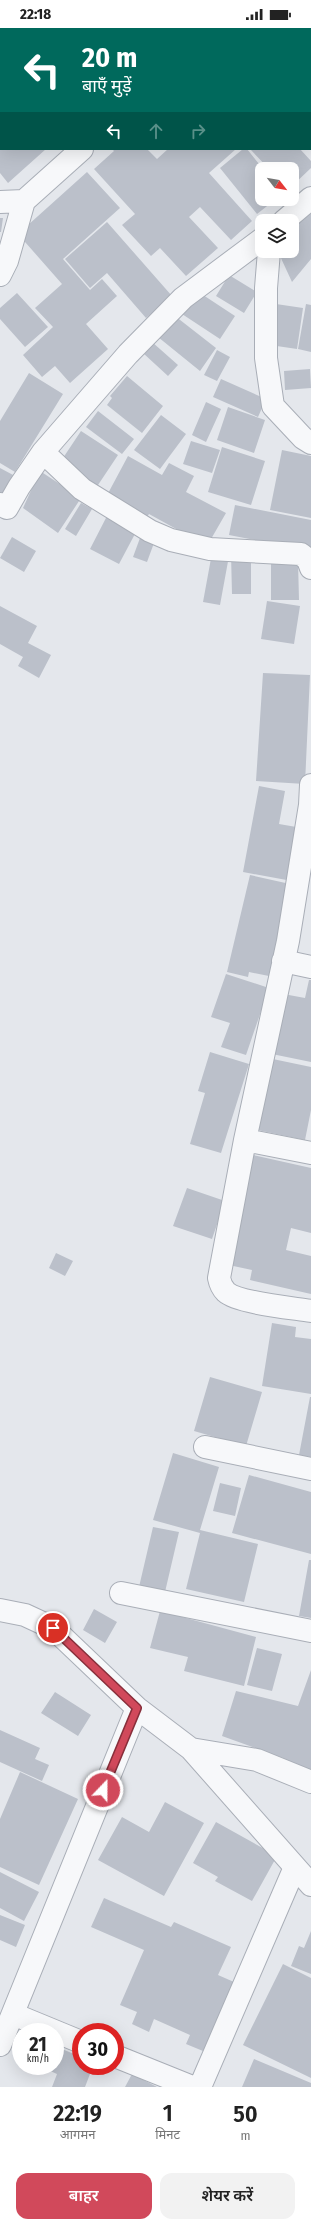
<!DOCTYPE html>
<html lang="hi">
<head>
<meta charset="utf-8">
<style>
  :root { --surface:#fff; --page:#f2f2f2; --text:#222; --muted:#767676; --accent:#d1495b }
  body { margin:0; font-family:"Fira Sans Condensed","Noto Sans Devanagari",sans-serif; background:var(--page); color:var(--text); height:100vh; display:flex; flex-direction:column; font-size:15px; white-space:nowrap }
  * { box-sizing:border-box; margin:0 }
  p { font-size:13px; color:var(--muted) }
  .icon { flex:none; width:22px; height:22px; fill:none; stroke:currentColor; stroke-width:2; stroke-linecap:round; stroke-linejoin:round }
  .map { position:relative; height:2059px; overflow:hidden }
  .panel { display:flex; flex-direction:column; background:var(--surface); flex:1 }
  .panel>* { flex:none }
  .guide { position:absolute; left:0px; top:0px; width:311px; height:122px; box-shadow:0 4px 16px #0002; background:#00695c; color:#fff; overflow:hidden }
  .needle { width:26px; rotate:121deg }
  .fabs { position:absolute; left:255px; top:134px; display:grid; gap:8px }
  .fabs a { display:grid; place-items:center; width:44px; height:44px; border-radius:8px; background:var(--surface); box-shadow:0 4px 16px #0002; font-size:20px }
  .speed { position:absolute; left:12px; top:1995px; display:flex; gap:8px; font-size:20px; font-weight:700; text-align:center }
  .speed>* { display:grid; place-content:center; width:52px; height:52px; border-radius:50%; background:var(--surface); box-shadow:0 4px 16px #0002; line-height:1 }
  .speed small { font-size:10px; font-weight:400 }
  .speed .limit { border:6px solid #d22; background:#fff; color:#111 }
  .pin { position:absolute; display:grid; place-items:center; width:34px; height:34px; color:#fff; margin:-17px; border:2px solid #fff; border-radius:50%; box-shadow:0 1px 4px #0007 }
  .me { position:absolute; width:44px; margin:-22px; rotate:22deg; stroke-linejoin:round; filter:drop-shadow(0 0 3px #0008) }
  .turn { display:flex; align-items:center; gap:14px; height:84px; padding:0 16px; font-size:18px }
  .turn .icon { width:52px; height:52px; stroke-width:2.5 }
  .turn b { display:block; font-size:28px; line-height:34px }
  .lanes { display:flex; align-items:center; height:38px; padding:0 16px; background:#0003; justify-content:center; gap:20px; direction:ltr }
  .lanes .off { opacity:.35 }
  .eta { display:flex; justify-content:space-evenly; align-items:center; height:68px; text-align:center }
  .eta b { font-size:24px; font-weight:600; line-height:28px }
  .action { display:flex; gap:8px; margin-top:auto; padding:8px 16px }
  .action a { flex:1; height:46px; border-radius:12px; background:var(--accent); color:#fff; font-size:16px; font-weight:600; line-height:46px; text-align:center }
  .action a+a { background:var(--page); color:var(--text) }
  .status { display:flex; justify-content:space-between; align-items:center; height:28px; padding:0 20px; background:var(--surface); direction:ltr }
  .status svg { height:11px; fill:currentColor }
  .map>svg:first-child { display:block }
  .building { fill:#bbc0ca }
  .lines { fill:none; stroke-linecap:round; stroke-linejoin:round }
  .street-casing { stroke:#a9aeb7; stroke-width:24 }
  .street { stroke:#f7f8fa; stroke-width:22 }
  .route-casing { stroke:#882f3b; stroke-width:10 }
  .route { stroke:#d1495b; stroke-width:7 }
</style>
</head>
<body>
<div class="status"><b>22:18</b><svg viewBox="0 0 49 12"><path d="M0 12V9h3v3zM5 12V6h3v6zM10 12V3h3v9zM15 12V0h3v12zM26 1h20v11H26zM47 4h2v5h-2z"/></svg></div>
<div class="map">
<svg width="311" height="2059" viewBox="0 0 311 2059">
  <rect width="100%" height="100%" fill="#e4e7ec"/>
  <path class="building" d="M0 121H46L8 155 0 145Z
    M112 121H147L157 131 168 121H236L209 145 252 193 231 212 200 179 189 189 218 220 186 248 160 220 151 228 122 197 135 186 94 141 114 123Z
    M243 121H247L263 141 262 171H276L257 186 220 140Z
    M250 121H300L311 133V140L292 158V141H269Z
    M87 144 120 180 63 231 90 262 102 251 117 268 86 296 108 321 70 355 55 338 42 349 23 327 53 299 35 280 62 256 18 206Z
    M311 177V231L292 254 280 228 281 223H292V197Z
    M0 190H3L1 204H0Z
    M107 194 172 268 146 290 107 245 90 260 65 231Z
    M229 247 257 264 244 285 216 268Z
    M197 263 235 288 220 311 182 286Z
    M17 265 48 299 25 319 0 291V280Z
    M276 276 303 280 297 321 270 317Z
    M306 276 311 277V324L298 321Z
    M175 288 216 320 200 343 158 309Z
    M152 314 178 337 168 348 143 325Z
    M217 322 230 329 217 353 204 347Z
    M310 341 311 360 285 362 284 343Z
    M29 345 63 366 15 444 0 435V393Z
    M127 348 163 378 142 405 107 377 112 370 110 368Z
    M221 351 266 371 258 389 213 369Z
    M206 374 221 381 206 414 192 407Z
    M228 379 265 392 254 425 217 412Z
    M98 383 134 411 122 426 86 399Z
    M161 387 186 406 160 441 134 422Z
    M81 403 118 427 96 460 59 436Z
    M191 413 220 422 212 445 183 436Z
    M222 419 265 433 251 477 208 464Z
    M282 422 311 428V490L270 482Z
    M128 428 162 447 169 435 194 448 186 464 226 485 207 518 149 486 145 492 105 471Z
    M0 440 15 448 3 471 0 469Z
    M40 443 81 470 58 505 23 480Z
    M81 475 92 481 76 508 65 501Z
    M235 477 311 492V523L229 507Z
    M107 488 136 504 119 536 90 521Z
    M12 509 36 523 24 544 0 530Z
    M140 510 154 515 147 534 133 529Z
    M212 525 229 528 220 577 203 574Z
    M231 526H251V566H232Z
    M298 533 299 572H271V534Z
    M267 573 300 578 294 616 261 611Z
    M0 578 37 598 28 615 51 627 39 650 18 638 23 629 0 616Z
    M263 645 310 647 305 756 256 753Z
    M259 758 285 763 279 796 302 800 292 853 243 844Z
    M250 847 290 856 269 948 249 944 248 949 227 944Z
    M226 946 269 960 246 1027 221 1019 230 995 211 989Z
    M309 952H311V1034L267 1025 278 965 305 970Z
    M210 1024 249 1036 221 1125 190 1116 205 1065 198 1063Z
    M268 1030 311 1039V1082L305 1112 253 1101Z
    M249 1126 311 1140V1205L291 1200 286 1222 311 1228V1266L250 1252 252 1242 224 1236Z
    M187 1160 225 1173 212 1211 173 1198Z
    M56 1225 73 1233 65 1248 49 1240Z
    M272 1295 296 1299 295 1309 311 1311V1366L262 1358Z
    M210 1349 262 1364 246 1418 194 1403Z
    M310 1369H311V1429L299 1427Z
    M173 1425 219 1439 200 1502 258 1516 244 1574 186 1561 200 1505 153 1492Z
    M249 1447 311 1464V1526L232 1505Z
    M220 1455 241 1460 235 1488 213 1483Z
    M153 1499 179 1504 165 1564 139 1559Z
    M309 1532H311V1590L299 1588Z
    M94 1581 117 1594 105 1615 83 1602Z
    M160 1583 256 1609 244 1658 184 1643 188 1629 150 1620Z
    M257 1620 282 1626 272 1663 247 1657Z
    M311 1642V1744L282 1733 283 1730 222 1708 236 1663 298 1678Z
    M55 1664 91 1687 78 1708 41 1685Z
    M0 1702 40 1720 35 1731 49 1737 42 1753 0 1734Z
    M20 1744 78 1771 39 1857 0 1839V1791Z
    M165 1774 204 1795 164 1868 98 1832 122 1789 149 1804Z
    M216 1794 277 1828 252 1873 215 1853 218 1849 193 1835Z
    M0 1844 39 1864 24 1893 0 1880Z
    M104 1870 171 1899 174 1894 231 1919 218 1947 234 1954 203 2023 186 2016 190 2007 154 1991 149 2004 132 1996 137 1984 120 1977 144 1922 91 1899Z
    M0 1887 25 1897 16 1919 0 1912Z
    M311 1903V1946L291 1938 299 1918 304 1920Z
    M283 1936 311 1950V2050L243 2017Z
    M55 2018 81 2029V2038H93L85 2059H52L57 2046 39 2038H55Z
    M254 2031 311 2055V2059H242Z
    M132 2046 157 2059H125Z"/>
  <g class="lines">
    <g class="street-casing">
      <path id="street" d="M221 1 222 0
        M0 174 24 173
        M284 193 311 170
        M269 223 266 260V330L273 378 303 410 311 415
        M0 247 7 233 24 173 82 121
        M43 424 82 461 150 503 171 512 210 521 301 526 308 532 311 540
        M0 476 7 480 19 459 43 424 128 326 183 270 262 211
        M311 757 310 777 288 913 245 1112 219 1250C220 1255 222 1260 226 1264 238 1275 293 1280 311 1283
        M283 933 311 939
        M245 1112 311 1125
        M205 1419 311 1441
        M121 1565 311 1603
        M0 1582 25 1587 53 1600 137 1680 191 1721
        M311 1754 257 1732 191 1721 311 1857
        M13 1986 81 2014
        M0 2017 137 1680
        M115 2028 192 2059
        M200 2059 295 1839"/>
    </g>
    <use href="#street" class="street"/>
  </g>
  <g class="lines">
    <g class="route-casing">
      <path id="route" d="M53 1600 137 1680 103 1762"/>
    </g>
    <use href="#route" class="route"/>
  </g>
</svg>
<div class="fabs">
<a><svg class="needle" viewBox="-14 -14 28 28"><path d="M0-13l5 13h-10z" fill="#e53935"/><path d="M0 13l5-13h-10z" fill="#767676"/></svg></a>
<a><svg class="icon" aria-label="layers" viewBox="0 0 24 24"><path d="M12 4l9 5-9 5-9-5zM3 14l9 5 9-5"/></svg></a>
</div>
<div class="speed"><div>21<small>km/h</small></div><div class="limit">30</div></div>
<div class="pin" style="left:53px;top:1600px;background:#d93025"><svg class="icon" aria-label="arrive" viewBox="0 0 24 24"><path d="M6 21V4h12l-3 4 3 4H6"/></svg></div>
<svg class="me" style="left:103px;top:1762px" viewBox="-20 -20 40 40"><circle r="17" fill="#d1495b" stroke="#fff" stroke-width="3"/><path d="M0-11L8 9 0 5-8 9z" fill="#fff"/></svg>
<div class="guide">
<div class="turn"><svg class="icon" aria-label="left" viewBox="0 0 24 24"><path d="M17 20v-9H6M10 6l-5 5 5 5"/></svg><div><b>20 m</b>बाएँ मुड़ें</div></div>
<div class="lanes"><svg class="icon" aria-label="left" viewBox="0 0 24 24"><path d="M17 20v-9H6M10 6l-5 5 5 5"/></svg><svg class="icon off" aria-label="ahead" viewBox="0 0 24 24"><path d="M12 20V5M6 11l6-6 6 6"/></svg><svg class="icon off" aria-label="right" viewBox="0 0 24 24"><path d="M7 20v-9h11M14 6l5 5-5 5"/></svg></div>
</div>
</div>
<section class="panel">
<div class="eta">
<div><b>22:19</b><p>आगमन</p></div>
<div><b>1</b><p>मिनट</p></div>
<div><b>50</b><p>m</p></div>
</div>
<div class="action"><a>बाहर</a><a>शेयर करें</a></div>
</section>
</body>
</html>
